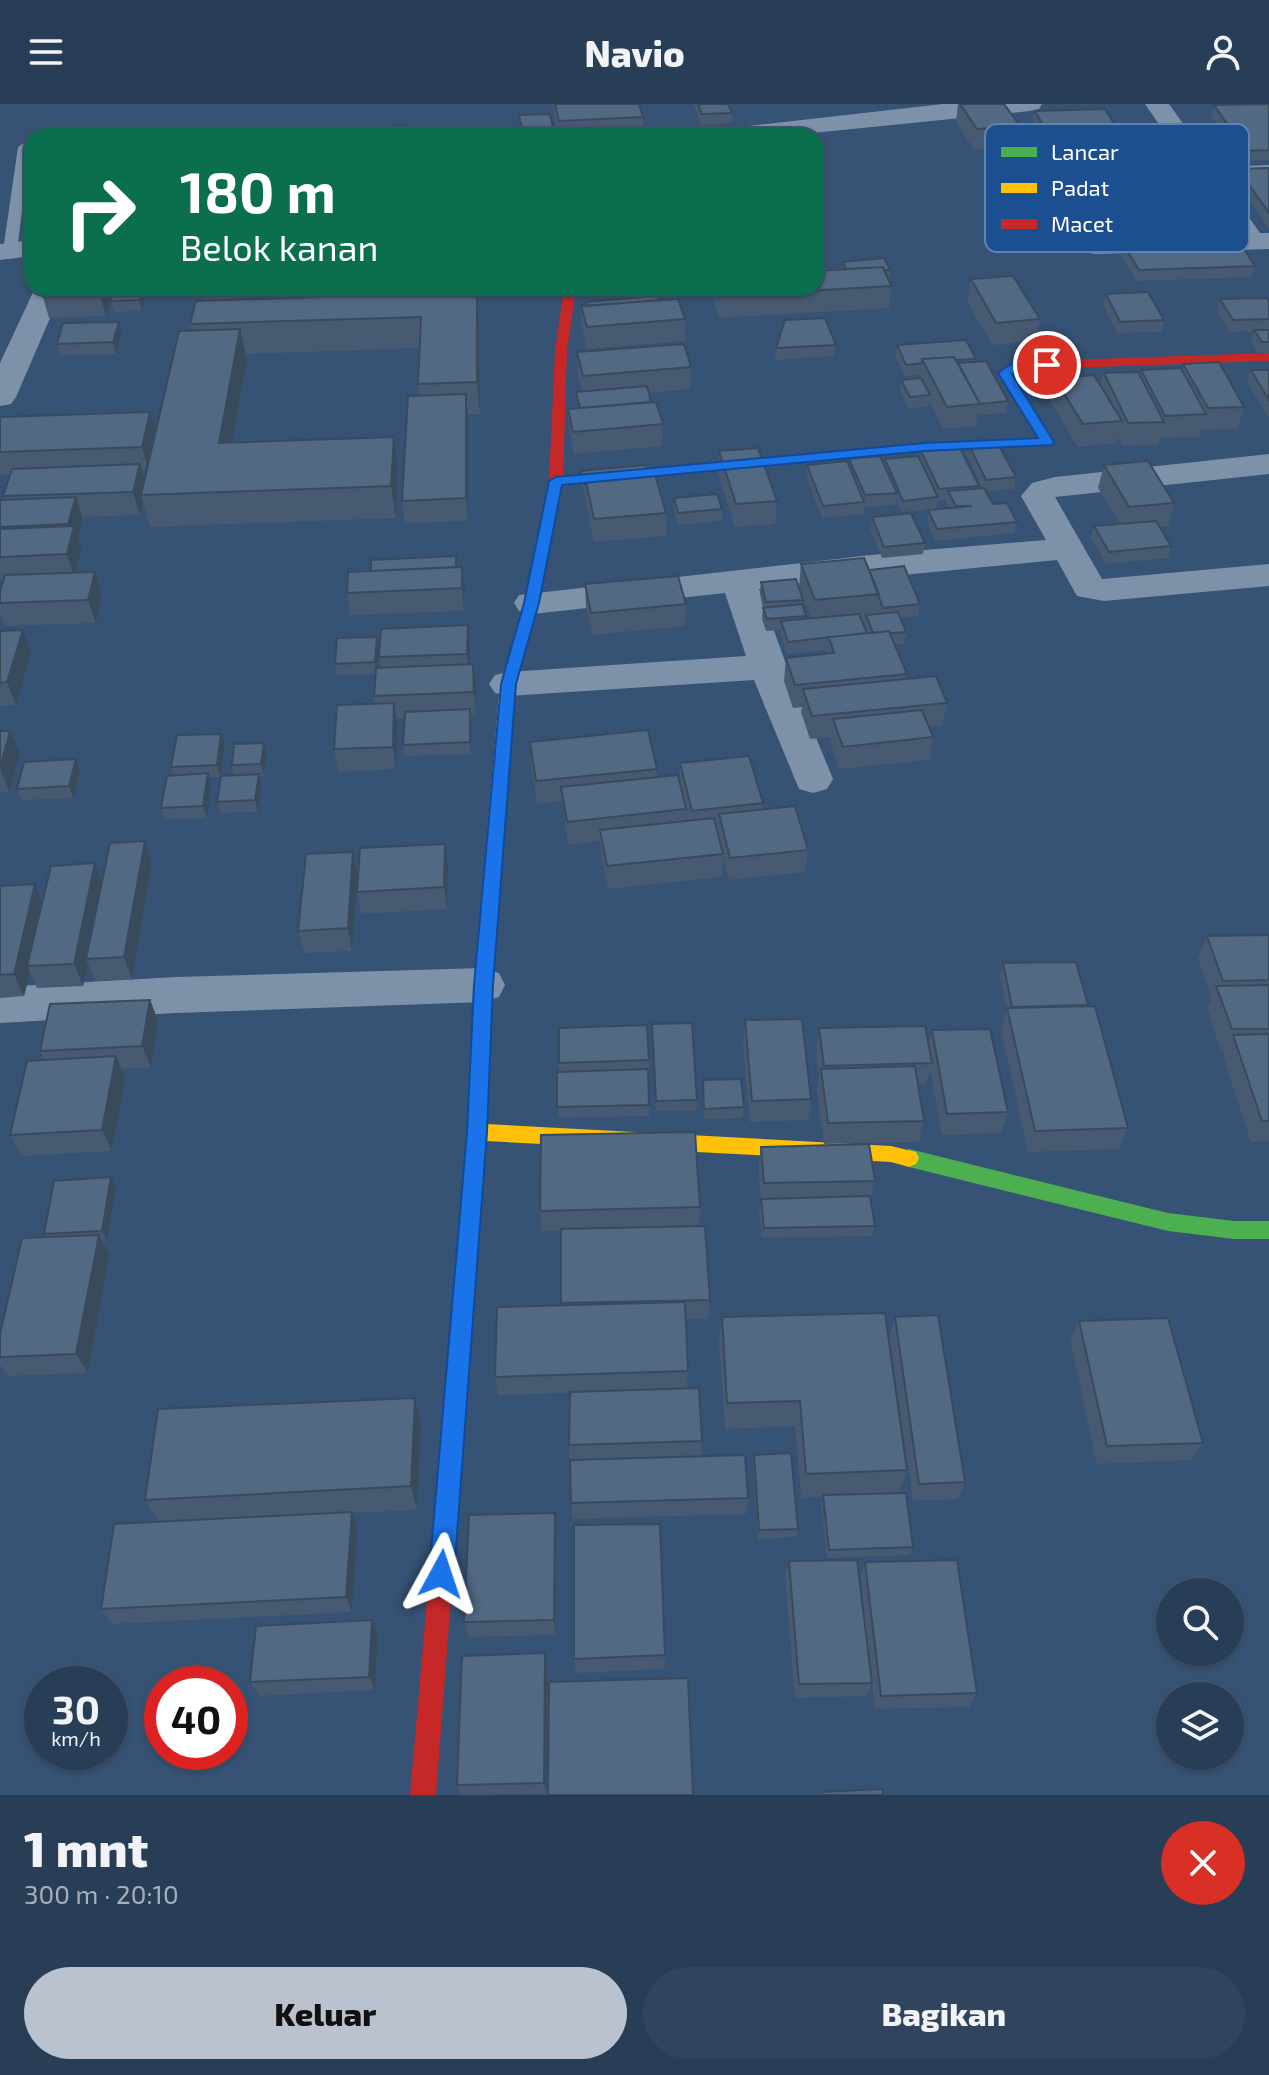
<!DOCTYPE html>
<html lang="id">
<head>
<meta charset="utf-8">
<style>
  :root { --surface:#283e57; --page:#30455d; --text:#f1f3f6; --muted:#a5aeba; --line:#44576d; --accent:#b9c2ce }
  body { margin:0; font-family:"Exo 2",sans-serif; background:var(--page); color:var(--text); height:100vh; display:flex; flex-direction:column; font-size:30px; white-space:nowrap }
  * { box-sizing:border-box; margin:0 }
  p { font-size:26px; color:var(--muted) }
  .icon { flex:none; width:44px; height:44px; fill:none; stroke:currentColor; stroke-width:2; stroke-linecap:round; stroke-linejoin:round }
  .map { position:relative; height:1691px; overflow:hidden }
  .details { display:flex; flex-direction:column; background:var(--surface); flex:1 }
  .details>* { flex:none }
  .top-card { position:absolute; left:24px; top:24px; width:800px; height:168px; border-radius:24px; box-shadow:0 2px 6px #0004,0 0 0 2px var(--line); background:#0b6e4f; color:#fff; overflow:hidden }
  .fabs { position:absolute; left:1156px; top:1474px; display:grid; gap:16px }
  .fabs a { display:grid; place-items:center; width:88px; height:88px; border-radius:50%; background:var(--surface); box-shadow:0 2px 6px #0004,0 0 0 2px var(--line); font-size:40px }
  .speed { position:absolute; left:24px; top:1562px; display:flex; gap:16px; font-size:40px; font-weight:700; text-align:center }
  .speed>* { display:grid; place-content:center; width:104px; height:104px; border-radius:50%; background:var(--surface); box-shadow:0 2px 6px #0004,0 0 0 2px var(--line); line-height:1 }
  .speed small { font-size:20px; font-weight:400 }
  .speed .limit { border:12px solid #d22; background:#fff; color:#111 }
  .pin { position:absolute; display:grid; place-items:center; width:68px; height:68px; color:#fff; margin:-34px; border:4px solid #fff; border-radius:50%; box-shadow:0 2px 8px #0007 }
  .me { position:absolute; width:88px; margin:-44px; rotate:5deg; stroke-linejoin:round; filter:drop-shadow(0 0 6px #0008) }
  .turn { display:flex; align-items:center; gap:28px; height:168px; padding:0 24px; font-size:36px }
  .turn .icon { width:104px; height:104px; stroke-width:2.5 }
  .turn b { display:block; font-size:56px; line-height:68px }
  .round { display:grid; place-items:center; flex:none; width:84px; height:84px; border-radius:42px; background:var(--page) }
  .headline { display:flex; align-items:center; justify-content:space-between; height:136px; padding:0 24px }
  h1 { font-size:48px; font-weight:800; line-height:60px }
  .action { display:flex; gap:16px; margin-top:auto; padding:16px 24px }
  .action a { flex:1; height:92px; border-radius:48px; background:var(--accent); color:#111; font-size:32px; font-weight:800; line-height:92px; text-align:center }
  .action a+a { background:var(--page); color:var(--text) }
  header { display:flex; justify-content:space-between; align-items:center; height:104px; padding:0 24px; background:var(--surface); font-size:36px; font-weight:800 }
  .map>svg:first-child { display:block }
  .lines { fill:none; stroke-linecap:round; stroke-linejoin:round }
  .lane { fill:#7d92a8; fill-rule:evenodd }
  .street { fill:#7d92a8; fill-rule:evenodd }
  .fast { fill:#4caf50; fill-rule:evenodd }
  .slow { fill:#ffc107; fill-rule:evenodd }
  .jam { fill:#c62828; fill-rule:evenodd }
  .wall { fill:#475a72; fill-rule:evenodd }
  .shaded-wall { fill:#394a5c }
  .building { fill:#526984; stroke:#394a5c; stroke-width:2 }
  .route { fill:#1a73e8; stroke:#114b97; stroke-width:2 }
  .key { fill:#1b4f8f; stroke:#5f84b1; stroke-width:2 }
  .key-label { font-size:22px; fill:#fff }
</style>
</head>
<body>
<header><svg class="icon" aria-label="menu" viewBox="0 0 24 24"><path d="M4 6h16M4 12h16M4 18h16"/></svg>Navio<svg class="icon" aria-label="person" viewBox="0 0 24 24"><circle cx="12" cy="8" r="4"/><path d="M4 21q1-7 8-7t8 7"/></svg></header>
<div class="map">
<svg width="1269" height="1691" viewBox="0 0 1269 1691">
  <rect width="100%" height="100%" fill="#365274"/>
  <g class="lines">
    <path class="lane" d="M24 39 30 43 17 147 10 151 3 147 18 43Z"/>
    <path class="street" d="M943 0H1042L1039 5 1030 7 783 32H710L713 27 722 25Z
      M1145 0H1169L1214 63 1269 61V77L1224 78 1260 129H1269V145L1095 150 1085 148 1081 142 1085 136 1095 134 1233 130 1199 79 1069 84 1060 82 1056 76 1060 70 1069 68 1189 64Z
      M32 136V152L0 156V140Z
      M35 184H63L16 293 11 300 0 302V259Z
      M1269 350V370L1055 393 1102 475 1269 460V482L1104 497 1077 492 1057 456 759 485 787 563 833 675 827 685 813 689 799 685 754 576 508 592 495 589 489 580 495 571 508 568 746 552 725 489 532 510 519 507 514 499 519 491 889 449 1046 436 1021 392 1032 379 1055 373Z
      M483 864 499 869 505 881 499 893 483 898 176 909 0 919V883L176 873Z"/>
    <path class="fast" d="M932 339 939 343 937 346 594 378 587 374 594 370Z
      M909 1045 1168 1109 1234 1117H1269V1135H1234L1168 1127 909 1063 902 1060 899 1054 902 1048Z"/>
    <path class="slow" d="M528 508 535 513 516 580 492 881 487 1020 891 1042 916 1048 919 1054 916 1060 909 1063 891 1058 486 1037 479 1129 476 1135 469 1138 462 1135 459 1129 467 1028 474 881 500 580 521 513Z"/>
    <path class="jam" d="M564 184H576L567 247 563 377 535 513 528 518 521 513 549 377 555 247Z
      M1269 249V257L1066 264 1013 269 1012 273 1054 338 1052 341 932 347 925 343 932 339 1038 334 1000 273 1003 263 1066 256Z
      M469 1120 476 1123 479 1129 436 1691H410L459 1129 462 1123Z"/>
  </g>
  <path class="wall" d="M552 0H639L643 13V32H558Z
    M694 0H728L732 9V19L701 21Z
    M958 0H1004L1020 22 1016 43 974 46 956 18Z
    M1269 0V56L1219 58 1203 35 1205 24H1220L1211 12 1214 1Z
    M1035 7 1122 33 1185 55 1182 65 1062 69 1033 17Z
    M519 11 554 29V32H521Z
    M32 37V82H29L26 71Z
    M1269 64V125L1235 76 1238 65Z
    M1074 72 1230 120 1227 130 1100 135 1072 83Z
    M32 86V115L27 116 24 105Z
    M1122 138 1255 162 1252 173 1136 177 1120 149Z
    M843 158 890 166 889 177 891 182 889 204 719 214 713 194V184H816L822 167 842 165Z
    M971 175 1040 215 1036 237 992 241 967 197Z
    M46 184H148L142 207 114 208 111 198 106 212 49 214 43 193Z
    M204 184H274L273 194 477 188 479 219 480 310H468V417L405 419 402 397 419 291 418 280 419 244 246 250 247 256 232 339 394 333 398 365 396 414 150 423 143 398 140 411 82 413 83 416 78 434 82 445 76 468 102 490 96 519 5 522 0 508V488L4 475 0 476V396H5L3 392 11 371H0V313L150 308 155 328 191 226 190 220 203 196 202 191ZM142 366H147L144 375Z
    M1106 190 1164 216 1161 228 1117 229 1103 201Z
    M1220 195 1269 198V249H1258L1251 238 1254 227 1229 228 1217 207Z
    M659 196 685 215V237L587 245 582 224 581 202H587L586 198Z
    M119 218 122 229 116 250 60 251 57 240Z
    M836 241 834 252 775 256 776 244Z
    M897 241 976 255V257L1008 297 1006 309 978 311 976 322 943 325 929 297 928 303 908 304 900 287 901 276 920 274V271L905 272 895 252Z
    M577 248 691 263 690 285 649 289 651 298 663 320 662 342 574 350 569 327 568 305 578 304 576 288 582 287 578 270Z
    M1183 260 1244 303 1237 325 1201 326 1199 333 1160 334 1158 341 1122 342 1118 333 1116 339 1078 343 1050 297 1055 275 1100 282 1104 269 1140 271 1141 266H1182Z
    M1251 266H1269V314L1247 278Z
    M968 339 1016 373 1014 385 986 387 993 400 1017 418 1014 429 935 437 927 418 928 406 949 404 946 399V396L937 397 936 405 902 408 896 395 895 401 864 403 863 410 822 414 806 372 807 361 848 360 849 355 884 360 885 355H920L921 347 979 382 978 385 982 384 966 350Z
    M719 347 777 397 775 420 735 423 718 369Z
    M1104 361 1174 399 1168 422H1159L1171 442 1168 454 1106 460 1091 434 1094 422 1120 420 1098 384Z
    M581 367H647L666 409V432L594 438 582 378Z
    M674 394 722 405V417L678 421 674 406Z
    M872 413 925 439 923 450 882 454 870 424Z
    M456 452 458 463H462L465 486 464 507 350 511 347 489 371 467Z
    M801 460 869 466 920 500 918 512 900 514 906 528 904 540 895 541 907 570 906 575 947 599 942 622 929 623 933 633 929 656 839 665 830 637 831 633 810 635 801 608 802 603 793 604 784 577 786 554 827 550V546L787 550 780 529 781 526 766 527 762 515 763 504 760 490 761 478 803 496V501L806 512V515H811L799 483Z
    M585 480 686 500 685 522 592 531 586 503Z
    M468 521 470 544V560H473L476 582V611H470L471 650 405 652 403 641 404 614H397L398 622 396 665 338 668 334 645 375 600 374 592 375 570 337 571 335 560 377 533 379 544 377 564 381 563 379 553Z
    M0 527 31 549 16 601 0 602Z
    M0 627 20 650 9 688H0Z
    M530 638 657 665V673L679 678 680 659 763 699V705L808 746 805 768 729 776 723 753 722 773 608 785 601 749 600 737 568 741 562 697 537 700 531 661Z
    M225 641 220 673H209L211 681 207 714 165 715 161 704 174 671 171 663Z
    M267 651 264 672H259L262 682 258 708 220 709 217 698 234 671 232 661Z
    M76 655 80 667 73 694 22 696 17 685Z
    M152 760 132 875 95 877 88 859 83 882 37 884 30 868 24 892 0 894V782L42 798Z
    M448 763 447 805 361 810 357 788Z
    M357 770 352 847 304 849 298 827Z
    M1269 831V1037L1251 1038 1223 952 1225 947H1221L1207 904 1211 894 1198 854 1207 832Z
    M1003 859 1128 1024 1119 1045 1028 1048 1001 926 1007 905 1000 871Z
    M150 896 158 917 151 963 122 965 125 974 112 1047 22 1052 10 1031 44 956 40 947Z
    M745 916 811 995 808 1016 750 1018 743 938Z
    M652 920 697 996 696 1007H656Z
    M819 924 928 941 932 926 1008 1008 1001 1029 942 1031 930 966 926 980 918 981 924 1017 919 1038 824 1040 817 987 819 974 816 946Z
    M649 956V1012L558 1014 559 959Z
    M703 976 744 1003 743 1014 704 1015Z
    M761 1043 875 1077 871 1095 875 1122 872 1132 762 1134 759 1106 761 1095 758 1064Z
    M116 1084 107 1137H102L109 1151 88 1269 8 1272 0 1261V1230L45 1133 44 1130Z
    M700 1103 699 1122 710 1196 708 1215H685L688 1267 687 1284 702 1337 701 1352 748 1394 746 1410 572 1415 569 1341 570 1289 498 1291 495 1273 562 1202 561 1127H541L540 1107Z
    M722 1213 907 1366 899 1390 913 1443 910 1451 827 1454 821 1400 822 1393 801 1394 795 1322 725 1325 719 1240Z
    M895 1213 965 1378 958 1395 913 1397 889 1232Z
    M1079 1217 1203 1339 1191 1356 1097 1360 1070 1236Z
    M415 1294 421 1319 417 1406 352 1409 358 1425 352 1508 112 1520 101 1505 159 1418 145 1396Z
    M754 1351 798 1425 796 1433 758 1435 753 1360Z
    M556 1426 555 1531 468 1533 464 1518Z
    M789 1457 872 1579 866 1592 795 1594 785 1473Z
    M865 1458 977 1589 969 1603 875 1605 860 1474Z
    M372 1516 378 1531 375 1586 259 1592 250 1578Z
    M665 1551 664 1565 576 1569 574 1555Z
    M547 1563 546 1690 460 1691 457 1681Z"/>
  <path class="shaded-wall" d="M103 184H115L106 212 100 191Z
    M142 184H148L142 207 139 196Z
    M270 184H274L272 200 270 189Z
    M477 188 479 219 480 310 477 278Z
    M119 218 122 229 116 250 113 238Z
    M240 225 247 256 226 371 219 339Z
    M466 290 468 312V417L466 394Z
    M150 308 156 330 148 366 142 343Z
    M394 333 398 365 396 414 391 382Z
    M140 360 146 383 141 391 143 398 140 411 133 388Z
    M76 393 83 416 78 434 82 445 74 473 67 450 72 432 68 420Z
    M462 463 465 486 464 507 462 484Z
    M95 468 102 490 96 519 88 496Z
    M468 521 470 544V573L467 550Z
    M23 526 31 549 16 601 7 578Z
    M377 533 379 544 377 570 375 558Z
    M473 560 476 582V611L474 588Z
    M394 599 398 622 396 665 393 643Z
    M470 605 471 617V650L470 638Z
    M10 627 20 650 9 688 0 664Z
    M221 630 225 641 220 673 217 661Z
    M264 639 267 651 264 672 261 660Z
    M76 655 80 667 73 694 69 682Z
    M208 669 211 681 207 714 203 702Z
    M259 670 262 682 258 708 255 696Z
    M145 737 152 760 132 875 124 853Z
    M445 740 448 763 447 805 444 783Z
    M353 748 357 770 352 847 348 824Z
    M95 759 103 782 86 855 88 860 83 882 74 860Z
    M35 780 44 803 27 862 30 868 24 892 14 870Z
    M150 896 158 917 151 963 142 942Z
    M116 952 125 974 112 1047 102 1026Z
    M111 1073 116 1084 107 1137 102 1127Z
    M99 1131 109 1151 88 1269 76 1250Z
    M415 1294 421 1319 417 1406 411 1382Z
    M352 1408 358 1425 352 1508 346 1493Z
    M555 1409 556 1426 555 1531 554 1516Z
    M372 1516 378 1531 375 1586 369 1573Z
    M545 1549 547 1563 546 1690 544 1679Z"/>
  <path class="building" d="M555 0H639L643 13 559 17Z
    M698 0H728L732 9 702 10Z
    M960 0H1004L1020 22 977 25Z
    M1269 0V46L1222 48 1205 24H1230L1214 1Z
    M1105 5 1122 33 1169 31 1185 55 1064 59 1035 7Z
    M550 10 554 29 523 31 519 11Z
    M403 21 410 32H331Z
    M140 29V32H98Z
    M30 37H32V71H26Z
    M1269 64V109L1238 65Z
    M28 86H32V104L24 105Z
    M1236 133 1255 162 1139 166 1122 138Z
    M816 151 822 165 816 166Z
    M884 154 890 166H885L883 163 846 165 843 158Z
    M883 163 891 182 720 192 717 184H816V167Z
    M1013 172 1040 215 996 219 971 175Z
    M46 184H103L100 191 43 193Z
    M114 184H142L139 196 111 197Z
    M204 184H270V189L202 191Z
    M477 188V278L418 280 421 213 190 220 196 197Z
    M1148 188 1164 216 1120 218 1106 190Z
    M658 192 659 196 588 202 586 198Z
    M1267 194 1269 198V215L1233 216 1220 195Z
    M678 195 685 215 587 223 581 202Z
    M825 214 836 241 776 244 785 216Z
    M119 218 113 238 57 240 63 219Z
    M240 225 219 339 394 333 391 382 141 391 179 227Z
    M1254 226H1269V238H1262Z
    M966 236 976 255 956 256 954 253 922 255V259L906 261 897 241Z
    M684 240 691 263 583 272 577 248Z
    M954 253 980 300 947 303 922 255Z
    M986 257 1008 297 980 300 958 259Z
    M1219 258 1244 303 1208 304 1183 260Z
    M1181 264 1206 310 1165 312 1141 266Z
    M1251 266H1269V296Z
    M1138 268 1164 318 1128 319 1104 269Z
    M1094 271 1122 317 1083 320 1055 275Z
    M921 274 930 291 910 293 901 276Z
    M647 282 651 298 580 304 576 288Z
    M466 290V394L402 397 408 292Z
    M656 298 663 320 573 328 568 305Z
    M150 308 142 343 0 348V313Z
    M996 336 1016 373 986 376 968 339Z
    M758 344 777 397 736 400 719 347Z
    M960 344 979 382 939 385 921 347Z
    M880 352 897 389 865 391 849 355Z
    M918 352 938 393 903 397 885 355Z
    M847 357 864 398 823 402 807 361Z
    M1148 357 1174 399 1129 403 1104 361Z
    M140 360 133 388 3 392 12 365Z
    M645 361 647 367 585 373V381L581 367Z
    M654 367 666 409 594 415 585 373Z
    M984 384 993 400 1007 399 1017 418 937 425 928 406 972 402H956L948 387Z
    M717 390 722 405 678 409 674 394Z
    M76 393 68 420 0 423V396Z
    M911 409 925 439 884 443 872 413Z
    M1156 417 1171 442 1109 448 1094 422Z
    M74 422 67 450 0 453V425Z
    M456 452V463L371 467V456Z
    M864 454 879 490 815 496 801 460Z
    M904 462 920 500 883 504 869 466Z
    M462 463V484L347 489 348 468Z
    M95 468 88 496 0 499V488L5 471Z
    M678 472 686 500 591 509 585 480Z
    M796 475 803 496 766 498 761 478Z
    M802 500 806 512 767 515 763 504Z
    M898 508 906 528 890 529 889 527 873 529 866 511Z
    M859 510 867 529 788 538 781 517Z
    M468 521 467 550 379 553 381 525Z
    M23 526 7 578 0 579V527Z
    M889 527 907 570 795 581 786 554 834 549 829 533Z
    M377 533 375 558 335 560 337 534Z
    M473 560 474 588 374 592 376 564Z
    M936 572 947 599 812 612 803 585Z
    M394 599 393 643 334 645 337 601Z
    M470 605V638L403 641 405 608Z
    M922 606 933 633 843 643 833 615Z
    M648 626 657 665 536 677 530 638Z
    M0 627H10L0 664Z
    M221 630 217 661 171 663 177 631Z
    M264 639 261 660 232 661 234 640Z
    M749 652 763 699 692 707 680 659Z
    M76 655 69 682 17 685 24 658Z
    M208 669 203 702 161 704 167 672Z
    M259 670 255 696 217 698 221 672Z
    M678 671 686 705 567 718 561 683Z
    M795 702 808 746 730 754 719 710Z
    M714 714 723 750 607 762 600 726Z
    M145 737 124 853 86 855 110 739Z
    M445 740 444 783 357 788 360 744Z
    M353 748 348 824 298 827 306 750Z
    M95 759 74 860 27 862 51 762Z
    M35 780 14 870 0 871V782Z
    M1269 831V876L1223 877 1207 832Z
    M1076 858 1088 901 1012 903 1003 859Z
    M1269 881V925H1232L1216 882Z
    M150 896 142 942 40 947 50 900Z
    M1095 902 1128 1024 1035 1027 1007 904Z
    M802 915 811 995 752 997 745 916Z
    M692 919 697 996 656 997 652 920Z
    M647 921 649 956 559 959V924Z
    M925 922 932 959 824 962 819 924Z
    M990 925 1008 1008 947 1010 932 926Z
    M1269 930V1017H1262L1233 931Z
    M116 952 102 1026 10 1031 27 957Z
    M915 962 924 1017 828 1019 821 965Z
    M648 965 649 1001 557 1003V968Z
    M741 975 744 1003 704 1005 703 976Z
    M695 1028 700 1103 540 1107 541 1031Z
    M869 1040 875 1077 764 1079 761 1043Z
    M111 1073 102 1127 44 1130 54 1077Z
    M870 1092 875 1122 764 1124 761 1095Z
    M705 1122 710 1196 561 1199V1125Z
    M99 1131 76 1250 0 1253V1230L22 1134Z
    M685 1198 688 1267 495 1273 497 1203Z
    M885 1209 907 1366 806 1370 800 1297 727 1299 722 1213Z
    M938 1211 965 1378 919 1380 895 1213Z
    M1168 1214 1203 1339 1107 1342 1079 1217Z
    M699 1284 702 1337 569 1341 570 1288Z
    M415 1294 411 1382 145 1396 158 1305Z
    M791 1349 798 1425 759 1426 754 1351Z
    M745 1351 748 1394 571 1399 570 1356Z
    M906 1389 913 1443 829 1446 823 1391Z
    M352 1408 346 1493 101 1505 114 1420Z
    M555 1409 554 1516 464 1518 469 1411Z
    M660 1420 665 1551 574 1555V1421Z
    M857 1456 872 1579 799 1580 789 1457Z
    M957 1456 977 1589 881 1592 865 1458Z
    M372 1516 369 1573 250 1578 256 1522Z
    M545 1549 544 1679 457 1681 462 1552Z
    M688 1574 693 1691H548L549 1578Z
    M883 1685V1691H822V1688Z"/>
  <path class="route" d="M1047 257 1051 258V264L1012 270 1054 338 1052 341 925 347 562 381 539 499 516 580 493 881 487 1028 454 1470 450 1479 441 1482 433 1479 429 1470 467 1028 474 881 501 580 524 499 549 377 556 373 925 339 1038 334 998 269 1009 261Z"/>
  <rect x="985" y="20" width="264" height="128" rx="12" class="key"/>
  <rect x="1001" y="43" width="36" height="10" fill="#4caf50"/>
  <rect x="1001" y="79" width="36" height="10" fill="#ffc107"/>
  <rect x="1001" y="115" width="36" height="10" fill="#c62828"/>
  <g class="key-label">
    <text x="1051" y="56">Lancar</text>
    <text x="1051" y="92">Padat</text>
    <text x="1051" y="128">Macet</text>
  </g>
</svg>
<div class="fabs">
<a><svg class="icon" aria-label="search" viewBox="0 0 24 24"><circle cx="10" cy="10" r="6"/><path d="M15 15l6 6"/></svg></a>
<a><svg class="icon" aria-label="layers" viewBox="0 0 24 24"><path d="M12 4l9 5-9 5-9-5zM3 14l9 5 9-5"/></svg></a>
</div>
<div class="speed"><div>30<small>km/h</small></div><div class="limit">40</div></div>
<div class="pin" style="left:1047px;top:261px;background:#d93025"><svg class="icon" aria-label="arrive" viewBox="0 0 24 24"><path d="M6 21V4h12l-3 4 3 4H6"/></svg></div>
<svg class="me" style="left:441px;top:1470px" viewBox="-20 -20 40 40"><path d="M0-17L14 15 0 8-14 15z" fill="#1a73e8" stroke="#fff" stroke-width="4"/></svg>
<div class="top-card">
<div class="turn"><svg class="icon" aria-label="right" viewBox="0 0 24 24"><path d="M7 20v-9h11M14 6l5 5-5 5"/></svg><div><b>180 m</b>Belok kanan</div></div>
</div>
</div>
<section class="details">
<div class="headline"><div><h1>1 mnt</h1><p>300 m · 20:10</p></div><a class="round" style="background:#d93025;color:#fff"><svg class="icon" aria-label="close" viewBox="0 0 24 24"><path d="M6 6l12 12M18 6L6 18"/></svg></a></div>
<div class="action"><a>Keluar</a><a>Bagikan</a></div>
</section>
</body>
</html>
